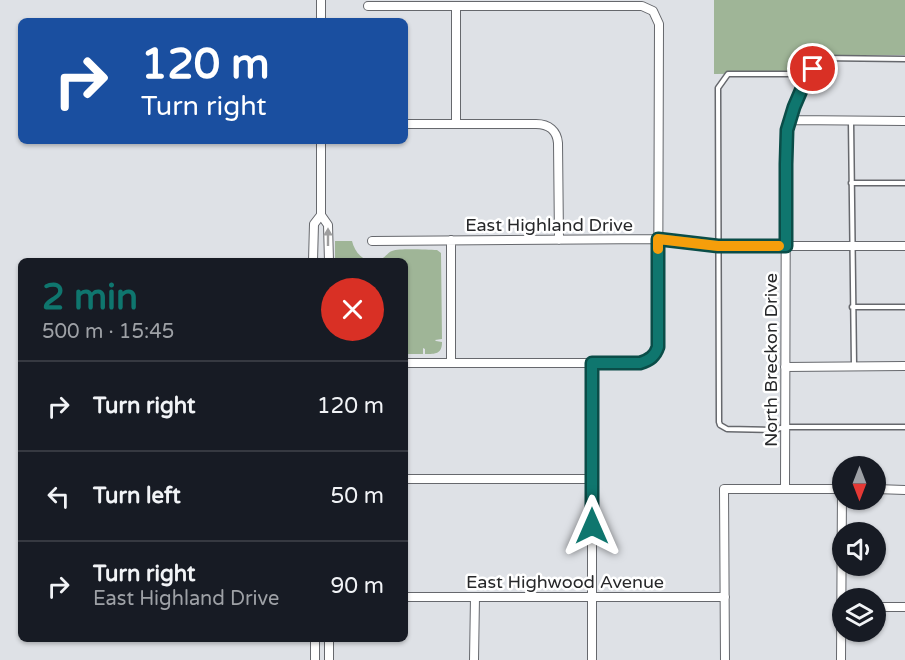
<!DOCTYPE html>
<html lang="en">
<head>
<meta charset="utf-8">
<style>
  :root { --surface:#171b24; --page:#242831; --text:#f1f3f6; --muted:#9ea1a6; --line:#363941; --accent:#0f766e }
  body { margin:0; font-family:"Varela Round",sans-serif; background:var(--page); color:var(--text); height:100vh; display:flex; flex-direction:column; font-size:22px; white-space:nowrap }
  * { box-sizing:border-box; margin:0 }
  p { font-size:20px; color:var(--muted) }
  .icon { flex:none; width:33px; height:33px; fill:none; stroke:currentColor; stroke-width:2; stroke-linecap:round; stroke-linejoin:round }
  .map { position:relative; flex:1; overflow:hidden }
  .sheet { position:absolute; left:18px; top:258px; width:390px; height:384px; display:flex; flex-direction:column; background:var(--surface); border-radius:9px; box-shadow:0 2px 4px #0004 }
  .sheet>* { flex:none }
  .hud { position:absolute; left:18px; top:18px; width:390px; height:126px; border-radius:9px; box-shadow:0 2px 4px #0004; background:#1a4fa0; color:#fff; overflow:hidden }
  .needle { width:39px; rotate:180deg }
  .fabs { position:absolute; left:832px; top:456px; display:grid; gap:12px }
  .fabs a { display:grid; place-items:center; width:54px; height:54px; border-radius:50%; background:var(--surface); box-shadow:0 2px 4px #0004; font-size:30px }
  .pin { position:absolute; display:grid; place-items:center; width:51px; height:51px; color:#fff; margin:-26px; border:3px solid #fff; border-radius:50%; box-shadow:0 2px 6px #0007 }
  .me { position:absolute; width:66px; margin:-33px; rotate:0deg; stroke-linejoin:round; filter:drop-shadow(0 0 4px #0008) }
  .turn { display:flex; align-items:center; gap:21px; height:126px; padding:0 24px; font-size:27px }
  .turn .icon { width:78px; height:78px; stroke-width:2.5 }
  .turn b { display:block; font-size:42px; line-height:51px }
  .round { display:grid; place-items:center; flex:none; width:63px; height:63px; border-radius:32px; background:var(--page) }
  .headline { display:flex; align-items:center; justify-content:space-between; height:102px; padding:0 24px }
  h1 { font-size:36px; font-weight:700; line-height:45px; color:var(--accent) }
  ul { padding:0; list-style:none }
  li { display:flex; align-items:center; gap:18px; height:90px; padding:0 24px; border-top:2px solid var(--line) }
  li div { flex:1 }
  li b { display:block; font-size:22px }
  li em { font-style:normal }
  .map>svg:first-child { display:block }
  .green { fill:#9fb597 }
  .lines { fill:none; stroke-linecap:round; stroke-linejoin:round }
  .lane-casing { stroke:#66686d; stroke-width:7 }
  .street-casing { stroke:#66686d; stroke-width:10 }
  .lane { stroke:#fff; stroke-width:4 }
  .street { stroke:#fff; stroke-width:8 }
  .oneway { fill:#9e9e9f }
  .route-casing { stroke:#0a4d48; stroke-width:15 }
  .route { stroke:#0f766e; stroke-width:10 }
  .slow { stroke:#f59e0b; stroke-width:10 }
  .labels { text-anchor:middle; stroke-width:5; stroke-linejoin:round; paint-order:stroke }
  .street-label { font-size:18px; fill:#27282a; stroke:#fff }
</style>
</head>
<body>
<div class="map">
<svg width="905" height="660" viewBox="0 0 905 660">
  <rect width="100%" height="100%" fill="#dee1e6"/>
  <path class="green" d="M714 0H905V55H814L803 73 714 74Z
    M335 241H352C355 254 366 265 381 259 386 257 388 252 392 251 401 248 427 250 437 250L441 253 442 339 435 340 436 341 442 342C442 354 436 354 425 354V349L423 348V354H405V261H335Z"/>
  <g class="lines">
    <g class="lane-casing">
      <path id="lane" d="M820 58 905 59
        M806 79 794 74H728L718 88 719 422 720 425 727 429 773 430 785 427H905
        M851 121 854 365
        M851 183H905
        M852 307H905"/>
    </g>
    <g class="street-casing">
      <path id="street" d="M321 0V21
        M368 6H642L653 11 659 24 658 347C655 356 650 360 641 363H405
        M790 120 905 121
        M405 124H536C549 124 557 131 558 143L559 240
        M456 124V6
        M321 215 328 225 329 261
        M451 240V363
        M372 241 658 239 719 246H905
        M313 261 314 224 321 215V141
        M785 367 905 366
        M405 479H592
        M785 489 786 146C789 113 802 86 820 58
        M876 489 905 490
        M405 597H725
        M876 607H905
        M315 639V660
        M329 639V660
        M474 660 475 597
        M592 660V363
        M725 660 724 489H843
        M841 660 842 489"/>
    </g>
    <use href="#lane" class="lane"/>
    <use href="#street" class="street"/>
  </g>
  <defs><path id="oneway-solid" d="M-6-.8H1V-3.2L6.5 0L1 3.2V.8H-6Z" transform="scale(1.5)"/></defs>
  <use class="oneway" href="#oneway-solid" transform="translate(328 237) rotate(-90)"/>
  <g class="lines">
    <g class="route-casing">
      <path id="route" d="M592 526V363H640C650 360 655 356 658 347V239L718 246H786V164L787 130 794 107 806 79 813 69"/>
    </g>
    <use href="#route" class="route"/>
    <path class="slow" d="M658 249V239L718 246H779"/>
  </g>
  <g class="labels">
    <g class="street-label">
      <text x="549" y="231">East Highland Drive</text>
      <text transform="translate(771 360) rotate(-90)" y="6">North Breckon Drive</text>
      <text x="565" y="588">East Highwood Avenue</text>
    </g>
  </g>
</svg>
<div class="fabs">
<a><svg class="needle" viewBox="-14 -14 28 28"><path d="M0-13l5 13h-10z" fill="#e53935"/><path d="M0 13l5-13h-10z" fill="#9ea1a6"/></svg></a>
<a><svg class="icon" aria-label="sound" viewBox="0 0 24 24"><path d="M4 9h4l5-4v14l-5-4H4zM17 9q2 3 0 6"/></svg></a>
<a><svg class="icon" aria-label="layers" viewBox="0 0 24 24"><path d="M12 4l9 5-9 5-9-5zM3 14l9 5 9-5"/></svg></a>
</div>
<div class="pin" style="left:813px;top:69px;background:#d93025"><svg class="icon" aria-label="arrive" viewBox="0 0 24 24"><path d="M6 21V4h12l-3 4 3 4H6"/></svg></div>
<svg class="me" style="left:592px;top:526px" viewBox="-20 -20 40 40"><path d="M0-17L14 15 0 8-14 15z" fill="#0f766e" stroke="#fff" stroke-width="4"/></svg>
<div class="hud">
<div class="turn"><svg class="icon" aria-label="right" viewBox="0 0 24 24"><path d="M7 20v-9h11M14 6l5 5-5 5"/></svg><div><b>120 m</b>Turn right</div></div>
</div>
<section class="sheet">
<div class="headline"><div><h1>2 min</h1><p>500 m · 15:45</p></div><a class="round" style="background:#d93025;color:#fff"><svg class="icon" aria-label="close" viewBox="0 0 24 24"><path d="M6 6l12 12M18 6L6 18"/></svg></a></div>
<ul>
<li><svg class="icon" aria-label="right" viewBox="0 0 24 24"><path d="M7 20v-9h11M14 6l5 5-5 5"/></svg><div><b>Turn right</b></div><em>120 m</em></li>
<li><svg class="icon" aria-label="left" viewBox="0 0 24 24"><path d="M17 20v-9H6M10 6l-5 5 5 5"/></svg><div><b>Turn left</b></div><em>50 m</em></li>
<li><svg class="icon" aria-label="right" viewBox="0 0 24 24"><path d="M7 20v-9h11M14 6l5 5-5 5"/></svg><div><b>Turn right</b><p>East Highland Drive</p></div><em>90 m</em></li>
</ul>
</section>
</div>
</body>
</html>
